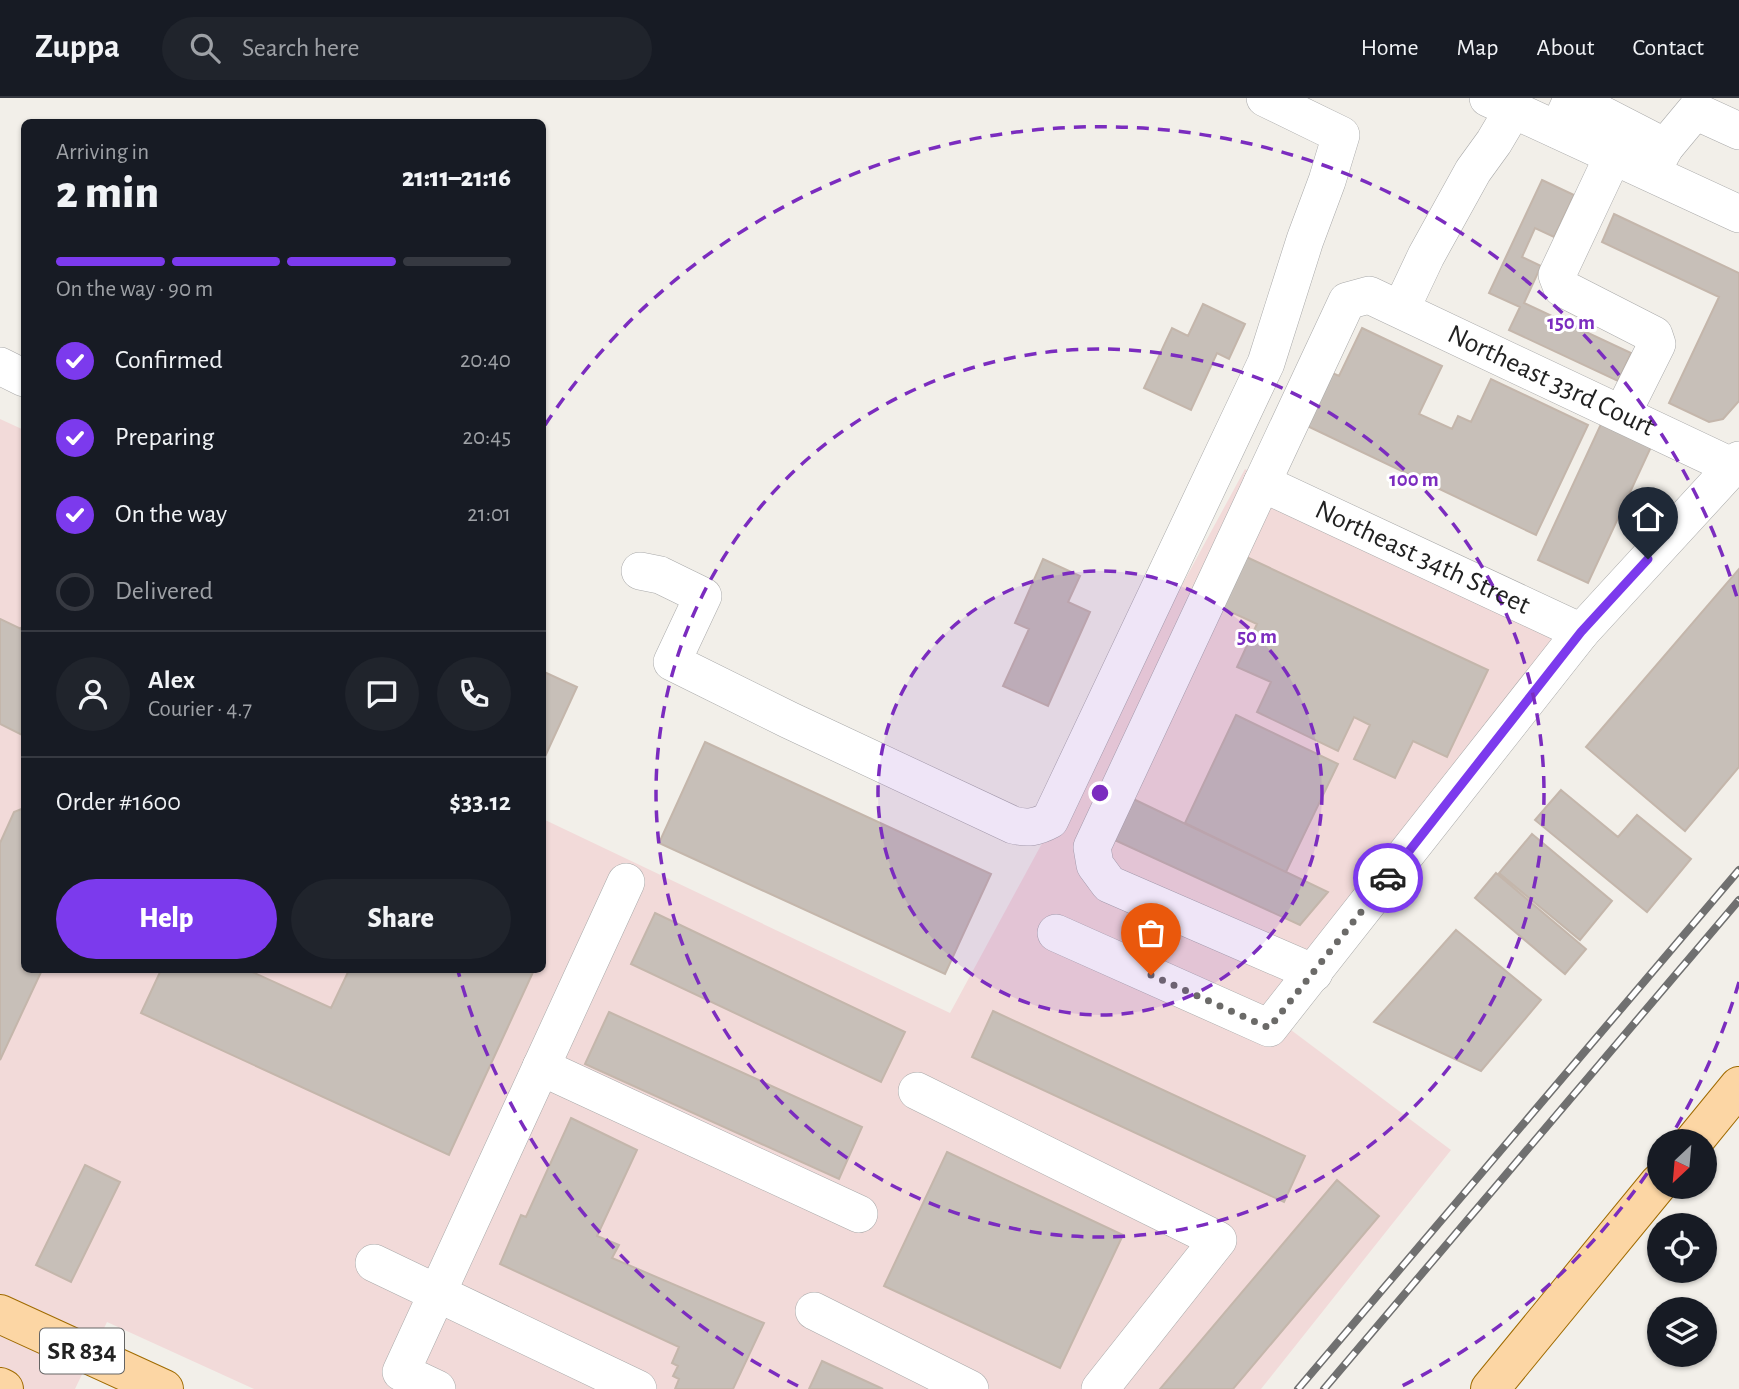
<!DOCTYPE html>
<html lang="en">
<head>
<meta charset="utf-8">
<style>
  :root { --surface:#171b24; --page:#20242c; --text:#f1f3f6; --muted:#9ea1a6; --line:#363941; --accent:#7c3aed }
  body { margin:0; font-family:"Alegreya Sans",sans-serif; background:var(--page); color:var(--text); height:100vh; display:flex; flex-direction:column; font-size:26px; white-space:nowrap }
  * { box-sizing:border-box; margin:0 }
  p { font-size:23px; color:var(--muted) }
  .icon { flex:none; width:38px; height:38px; fill:none; stroke:currentColor; stroke-width:2; stroke-linecap:round; stroke-linejoin:round }
  .map { position:relative; flex:1; overflow:hidden }
  .side { position:absolute; left:21px; top:21px; width:525px; height:854px; display:flex; flex-direction:column; background:var(--surface); border-radius:10px; box-shadow:0 2px 5px #0004 }
  .side>* { flex:none }
  .needle { width:46px; rotate:206deg }
  .fabs { position:absolute; left:1647px; top:1031px; display:grid; gap:14px }
  .fabs a { display:grid; place-items:center; width:70px; height:70px; border-radius:50%; background:var(--surface); box-shadow:0 2px 5px #0004; font-size:35px }
  .pin { position:absolute; display:grid; place-items:center; width:60px; height:60px; color:#fff; margin:-72px -30px; border-radius:50% 50% 50% 0; rotate:-45deg; box-shadow:0 0 7px #0007 }
  .pin .icon { rotate:45deg }
  .courier { position:absolute; display:grid; place-items:center; width:70px; height:70px; margin:-35px; border:5px solid #7c3aed; border-radius:50%; background:#fff; color:#222; box-shadow:0 2px 9px #0007 }
  .head em { font-style:normal; font-weight:800 }
  .head div { display:flex; flex-direction:column-reverse }
  .head { display:flex; align-items:center; justify-content:space-between; height:119px; padding:0 35px }
  h1 { font-size:46px; font-weight:800; line-height:52px }
  .bar { display:grid; grid-template-columns:repeat(4,1fr); gap:10px 7px; align-content:center; height:84px; padding:0 35px }
  .bar i { height:9px; border-radius:5px; background:var(--line) }
  .bar .on { background:var(--accent) }
  .bar p { grid-column:span 4 }
  .line { display:flex; align-items:center; gap:18px; padding:0 35px; border-top:2px solid var(--line) }
  .line div { flex:1 }
  .round { display:grid; place-items:center; flex:none; width:74px; height:74px; border-radius:37px; background:var(--page) }
  ol { padding:0 35px; list-style:none }
  li { display:flex; align-items:center; gap:21px; height:77px }
  li p { margin-inline-start:auto }
  li .icon { padding:7px; border-radius:50%; background:var(--accent); color:#fff; stroke-width:4 }
  li:last-child { color:var(--muted) }
  li i { width:38px; height:38px; border:4px solid var(--line); border-radius:50% }
  .cta { display:flex; gap:14px; margin-top:auto; padding:14px 35px }
  .cta a { flex:1; height:80px; border-radius:42px; background:var(--accent); color:#fff; font-size:28px; font-weight:800; line-height:80px; text-align:center }
  .cta a+a { background:var(--page); color:var(--text) }
  header { display:flex; align-items:center; gap:42px; box-sizing:border-box; height:98px; padding:0 35px; background:var(--surface); border-bottom:2px solid var(--line) }
  header strong { font-size:33px }
  nav { display:flex; gap:38px; margin-inline-start:auto; font-size:24px }
  .search { width:490px; height:63px; background:var(--page); display:flex; align-items:center; gap:18px; box-sizing:border-box; padding:0 24px; border-radius:38px; color:var(--muted); font-size:26px }
  .map>svg:first-child { display:block }
  .commercial { fill:#f2dad9 }
  .building { fill:#c7bfb8; stroke:#c4b6ab; stroke-width:2 }
  .lines { fill:none; stroke-linecap:round; stroke-linejoin:round }
  .minor-casing { stroke:#a9a9a9; stroke-width:38 }
  .major-casing { stroke:#a06b00; stroke-width:40 }
  .minor { stroke:#fff; stroke-width:37 }
  .major { stroke:#fcd6a4; stroke-width:38 }
  .rail-casing { stroke:#707070; stroke-width:8 }
  .rail { stroke:#fff; stroke-width:5; stroke-dasharray:16; stroke-linecap:butt }
  .done { stroke:#6b6a68; stroke-width:7; stroke-dasharray:0 12.6 }
  .route { stroke:#7c3aed; stroke-width:9 }
  .ring { fill:none; stroke:#7b2cbf; stroke-width:3.5; stroke-dasharray:12 9 }
  .labels { text-anchor:middle; dominant-baseline:central; stroke-width:6; stroke-linejoin:round; paint-order:stroke }
  .shield { fill:#fff; stroke:#646464; stroke-width:2 }
  .shield-label { font-size:26px; font-weight:bold; fill:#222 }
  .street-label { font-size:28px; fill:#222; stroke:#fff }
  .centre { fill:#7b2cbf; stroke:#fff; stroke-width:3.5 }
  .ring-label { font-size:21px; text-anchor:middle; font-weight:bold; fill:#7b2cbf; stroke:#fff; stroke-width:6; stroke-linejoin:round; paint-order:stroke }
</style>
</head>
<body>
<header>
<strong>Zuppa</strong>
<div class="search"><svg class="icon" aria-label="search" viewBox="0 0 24 24"><circle cx="10" cy="10" r="6"/><path d="M15 15l6 6"/></svg>Search here</div>
<nav><a>Home</a><a>Map</a><a>About</a><a>Contact</a></nav>
</header>
<div class="map">
<svg width="1739" height="1291" viewBox="0 0 1739 1291">
  <rect width="100%" height="100%" fill="#f2efe9"/>
  <!-- commercial -->
  <path class="commercial" d="M0,321L24,332V872H542L543,721L950,915L1245,371L1560,541L1267,914L1451,1052L1261,1291H254L107,1224L75,1291H0Z"/>
  <!-- building -->
  <path class="building" d="M1542,82L1574,97L1554,139L1535,130L1522,159L1541,168L1524,205L1631,255L1618,283L1509,232L1520,209L1489,195Z
    M1614,116L1739,175V303L1723,321L1709,324L1669,305L1719,199L1602,144Z
    M1203,206L1245,226L1229,261L1217,255L1191,312L1144,290L1172,230L1188,238Z
    M1362,230L1442,268L1419,316L1452,331L1458,318L1471,324L1491,281L1588,327L1536,437L1303,326L1328,273L1339,278Z
    M1601,326L1651,349L1588,485L1538,462Z
    M1240,456L1488,572L1447,659L1413,643L1395,680L1354,661L1370,627L1354,619L1338,653L1257,614L1271,584L1237,569L1257,526L1216,507Z
    M1043,461L1080,478L1068,504L1090,514L1048,608L1003,588L1029,531L1015,525Z
    M1739,471V669L1685,733L1586,649Z
    M0,521L21,531L24,524V638L0,626Z
    M542,573L577,589L542,665Z
    M1236,617L1338,666L1286,774L1185,725Z
    M705,644L991,776L945,876L659,745Z
    M1561,692L1618,739L1637,717L1691,761L1647,814L1535,722Z
    M1127,698L1286,774L1328,794L1300,827L1108,739Z
    M24,710V872H42L0,962V745L14,714Z
    M1532,736L1612,803L1580,842L1499,775Z
    M1496,775L1586,851L1565,876L1475,800Z
    M655,815L905,934L881,984L631,866Z
    M1456,832L1541,902L1481,973L1374,924Z
    M161,872H248L331,910L349,872H534L449,1057L141,915Z
    M993,913L1305,1058L1284,1104L972,959Z
    M609,914L862,1029L839,1081L585,966Z
    M571,1020L637,1052L597,1138L619,1147L612,1160L764,1225L733,1291H675L679,1281L673,1278L678,1268L672,1265L679,1249L500,1166L521,1117L526,1119Z
    M947,1054L1123,1137L1060,1270L884,1188Z
    M85,1067L120,1084L71,1184L36,1167Z
    M1337,1082L1379,1118L1233,1291H1160Z
    M822,1263L883,1291H809Z"/>
  <g class="lines">
    <!-- minor casing -->
    <g class="minor-casing">
      <g id="minor">
        <path d="M1488,0L1739,116"/>
        <path d="M1558,32L1572,1L1665,49"/>
        <path d="M1613,58L1557,177L1562,190L1654,237L1657,246L1622,316"/>
        <path d="M1654,69L1665,49L1695,13L1739,33"/>
        <path d="M1401,211L1426,158L1473,73L1494,44L1513,12"/>
        <path d="M0,268L24,280"/>
        <path id="s1" d="M1262,385L1581,534"/>
        <path d="M640,473L660,477L703,498L672,564L789,622L1013,727C1028,731 1037,729 1050,722L1266,265L1305,142L1327,83L1341,37L1265,0"/>
        <path d="M1056,835L1269,930L1581,534L1739,362"/>
        <path id="s2" d="M1314,875L1109,786L1095,767L1092,749L1347,203L1369,197L1733,369"/>
        <path d="M541,969L859,1116"/>
        <path d="M917,993L1218,1142L1100,1291"/>
        <path d="M374,1165L638,1291"/>
        <path d="M814,1213L970,1291"/>
        <path d="M437,1291L401,1274L626,784"/>
      </g>
    </g>
    <!-- major casing -->
    <g class="major-casing">
      <path id="major" d="M1694,1043L1739,988
        M0,1216L164,1291
        M0,1289L4,1291
        M1490,1291L1659,1085"/>
    </g>
    <!-- minor -->
    <use href="#minor" class="minor"/>
    <!-- major -->
    <use href="#major" class="major"/>
    <!-- rail casing -->
    <g class="rail-casing">
      <path id="rail" d="M1298,1291L1739,772
        M1324,1291L1739,802"/>
    </g>
    <!-- rail -->
    <use href="#rail" class="rail"/>
  </g>
  <g class="lines">
    <!-- done -->
    <path class="done" d="M1151,877L1269,930L1388,780"/>
    <!-- route -->
    <path class="route" d="M1388,780L1581,534L1648,461"/>
  </g>
  <!-- distance rings -->
  <circle cx="1100" cy="695" r="222" fill="#7b2cbf" fill-opacity=".12"/>
  <g class="ring">
    <circle cx="1100" cy="695" r="222"/>
    <circle cx="1100" cy="695" r="444"/>
    <path d="M1739 884A666 666 0 0 1 1668 1043M1659 1058A666 666 0 0 1 1402 1288M798 1288A666 666 0 0 1 458 873M545 327A666 666 0 0 1 1739 506"/>
  </g>
  <g class="labels">
    <!-- shield labels -->
    <rect class="shield" x="40" y="1230.5" width="84" height="45" rx="5"/>
    <g class="shield-label">
      <text x="82" y="1253">SR 834</text>
    </g>
    <!-- street labels -->
    <g class="street-label">
      <text stroke="none"><textPath href="#s2" startOffset="1092">Northeast 33rd Court</textPath></text>
      <text stroke="none"><textPath href="#s1" startOffset="177">Northeast 34th Street</textPath></text>
    </g>
  </g>
  <circle cx="1100" cy="695" r="10" class="centre"/>
  <g class="ring-label">
    <text x="1571" y="231">150 m</text>
    <text x="1414" y="388">100 m</text>
    <text x="1257" y="545">50 m</text>
  </g>
</svg>
<div class="fabs">
<a><svg class="needle" viewBox="-14 -14 28 28"><path d="M0-13l5 13h-10z" fill="#e53935"/><path d="M0 13l5-13h-10z" fill="#9ea1a6"/></svg></a>
<a><svg class="icon" aria-label="locate" viewBox="0 0 24 24"><circle cx="12" cy="12" r="6"/><path d="M12 2v4M12 18v4M2 12h4M18 12h4"/></svg></a>
<a><svg class="icon" aria-label="layers" viewBox="0 0 24 24"><path d="M12 4l9 5-9 5-9-5zM3 14l9 5 9-5"/></svg></a>
</div>
<div class="pin" style="left:1151px;top:877px;background:#ea580c"><svg class="icon" aria-label="bag" viewBox="0 0 24 24"><path d="M5 8h14l-1 12H6zM9 8a3 3 0 0 1 6 0"/></svg></div>
<div class="pin" style="left:1648px;top:461px;background:#1f2937"><svg class="icon" aria-label="home" viewBox="0 0 24 24"><path d="M3 11l9-7 9 7M6 9v11h12V9"/></svg></div>
<div class="courier" style="left:1388px;top:780px"><svg class="icon" aria-label="car" viewBox="0 0 24 24"><path d="M5 17H2v-5l4-1 3-4h7l3 4 3 1v5h-3M9 17h6M6 11h13"/><circle cx="7" cy="17" r="2"/><circle cx="17" cy="17" r="2"/></svg></div>
<section class="side">
<div class="head"><div><h1>2 min</h1><p>Arriving in</p></div><em>21:11–21:16</em></div>
<div class="bar"><i class="on"></i><i class="on"></i><i class="on"></i><i></i><p>On the way · 90 m</p></div>
<ol>
<li><svg class="icon" aria-label="check" viewBox="0 0 24 24"><path d="M5 12l5 5 9-10"/></svg>Confirmed<p>20:40</p></li>
<li><svg class="icon" aria-label="check" viewBox="0 0 24 24"><path d="M5 12l5 5 9-10"/></svg>Preparing<p>20:45</p></li>
<li><svg class="icon" aria-label="check" viewBox="0 0 24 24"><path d="M5 12l5 5 9-10"/></svg>On the way<p>21:01</p></li>
<li><i></i>Delivered</li>
</ol>
<div class="line" style="height:126px"><a class="round"><svg class="icon" aria-label="person" viewBox="0 0 24 24"><circle cx="12" cy="8" r="4"/><path d="M4 21q1-7 8-7t8 7"/></svg></a><div><b>Alex</b><p>Courier · 4.7</p></div><a class="round"><svg class="icon" aria-label="chat" viewBox="0 0 24 24"><path d="M4 5h16v11H9l-5 4z"/></svg></a><a class="round"><svg class="icon" aria-label="phone" viewBox="0 0 24 24"><path d="M5 4h4l2 5-3 2q2 4 5 5l2-3 5 2v4C11 20 4 13 5 4z"/></svg></a></div>
<div class="line" style="height:91px"><div>Order #1600</div><b>$33.12</b></div>
<div class="cta"><a>Help</a><a>Share</a></div>
</section>
</div>
</body>
</html>
